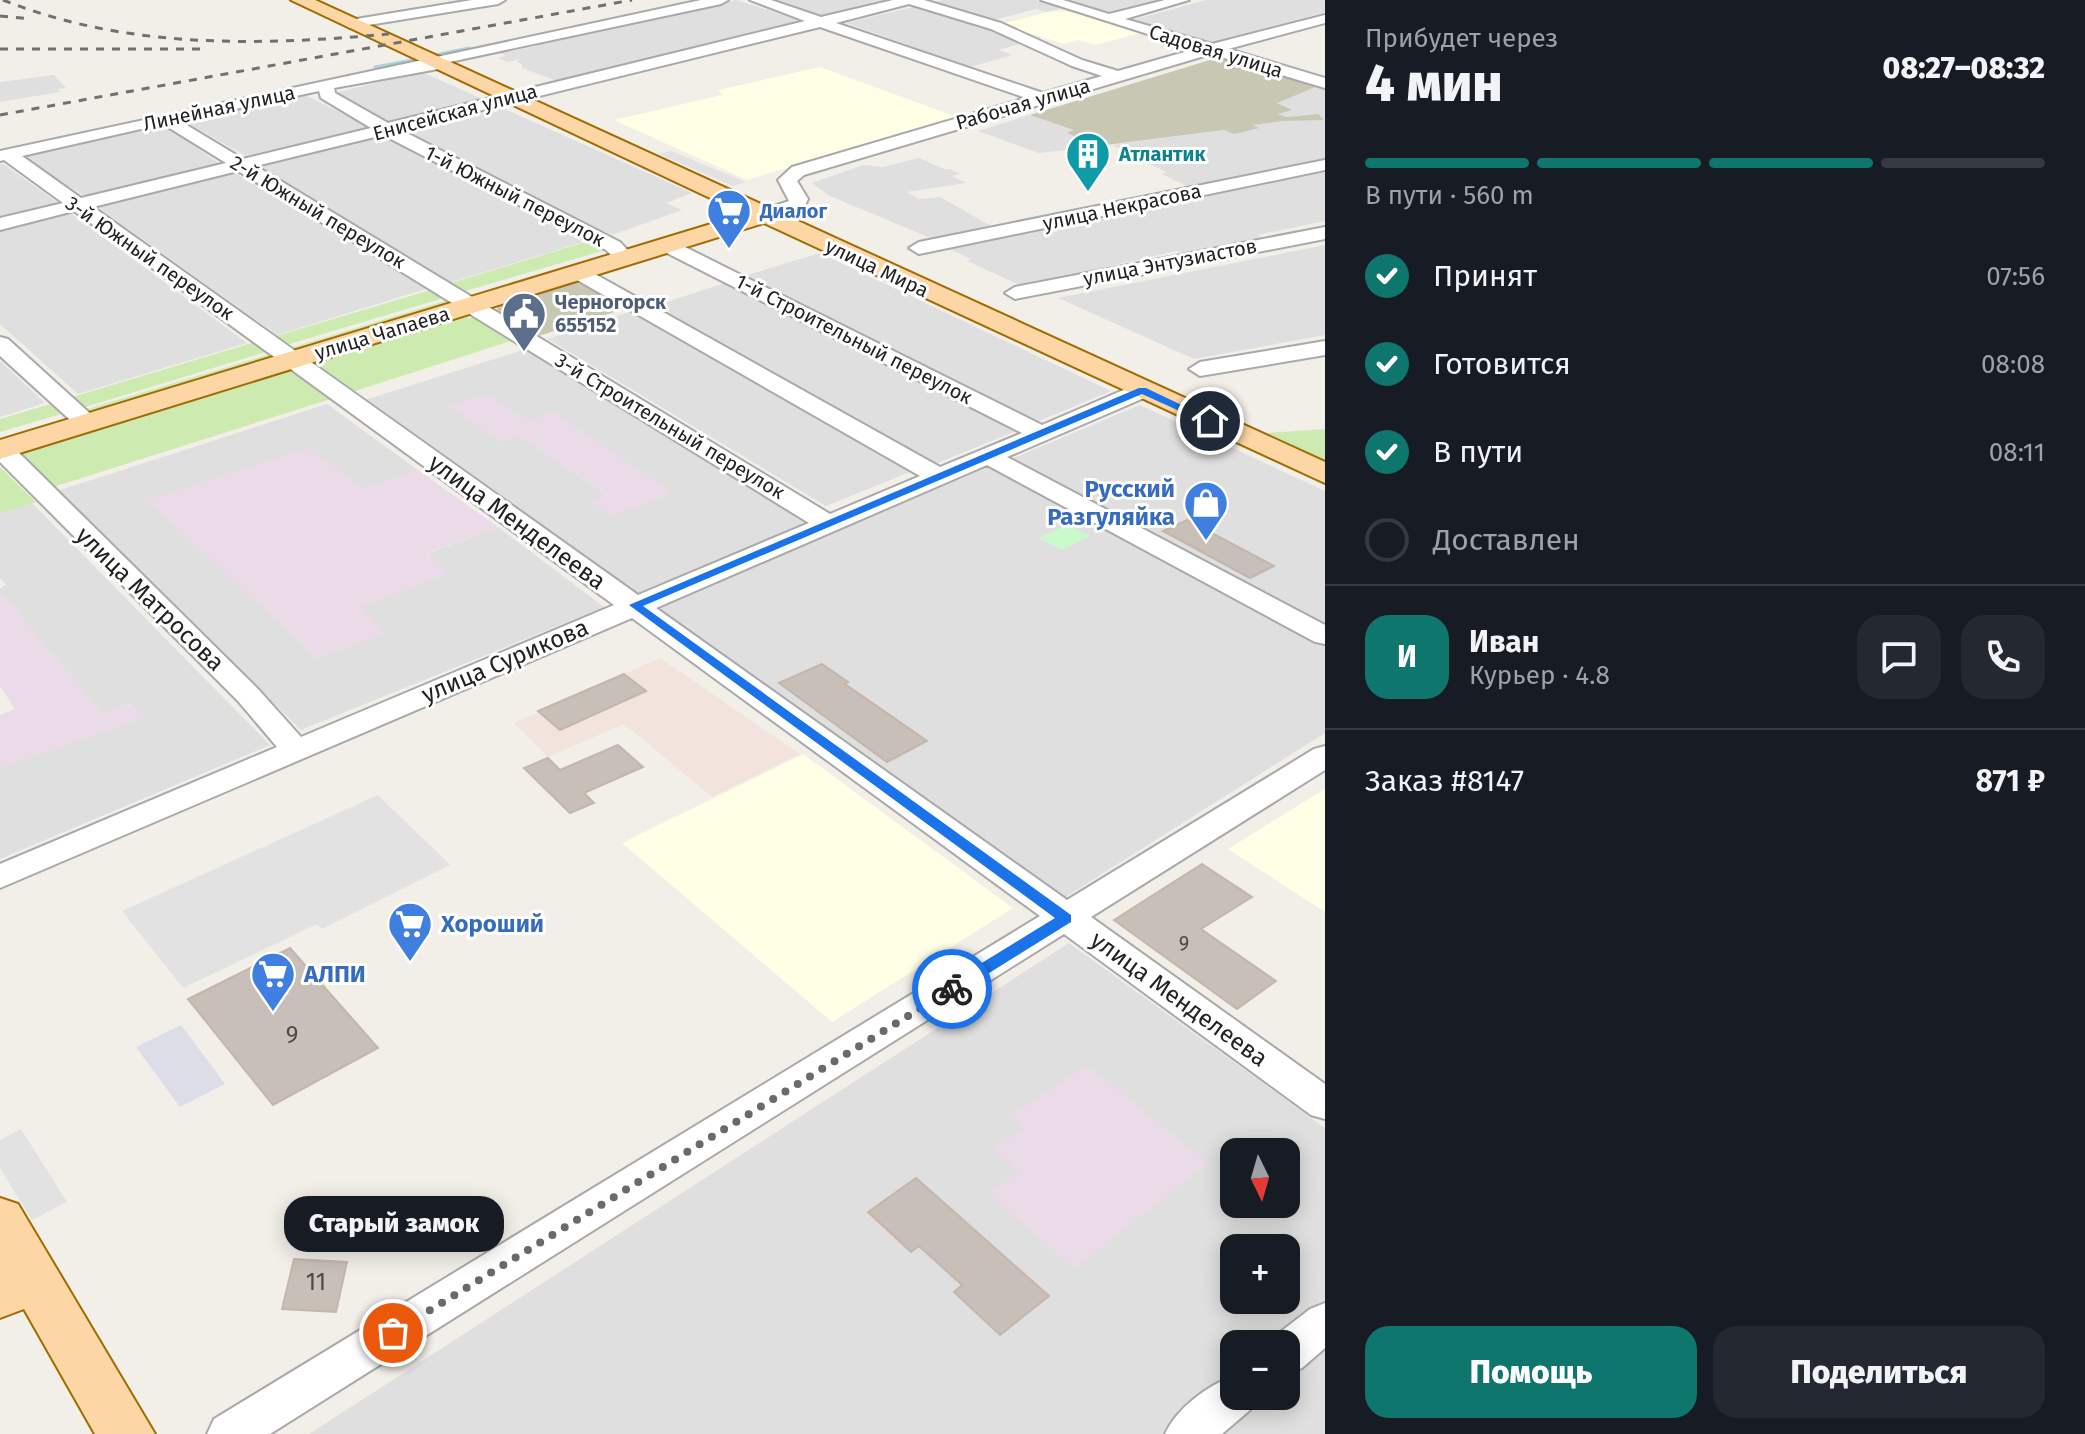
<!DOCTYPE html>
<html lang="ru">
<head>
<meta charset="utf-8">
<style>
  :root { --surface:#171b24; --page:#242831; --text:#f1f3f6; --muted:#9ea1a6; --line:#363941; --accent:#0f766e }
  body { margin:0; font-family:"Fira Sans",sans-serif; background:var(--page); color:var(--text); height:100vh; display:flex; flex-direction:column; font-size:30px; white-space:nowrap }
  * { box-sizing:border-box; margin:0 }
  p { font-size:26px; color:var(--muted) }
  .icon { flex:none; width:44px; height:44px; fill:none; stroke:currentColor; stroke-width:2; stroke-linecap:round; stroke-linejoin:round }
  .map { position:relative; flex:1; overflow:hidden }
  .side { display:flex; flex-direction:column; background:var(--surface); width:760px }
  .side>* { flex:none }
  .needle { width:52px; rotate:175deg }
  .buttons { position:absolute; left:1220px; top:1138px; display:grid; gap:16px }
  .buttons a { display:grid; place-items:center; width:80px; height:80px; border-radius:16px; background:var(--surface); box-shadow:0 4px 20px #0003; font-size:40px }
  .pin { position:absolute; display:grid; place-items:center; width:68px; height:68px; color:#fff; margin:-34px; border:4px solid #fff; border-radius:50%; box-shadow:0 2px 8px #0007 }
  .courier { position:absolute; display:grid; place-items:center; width:80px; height:80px; margin:-40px; border:6px solid #1a73e8; border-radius:50%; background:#fff; color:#222; box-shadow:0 2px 10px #0007 }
  .bubble { position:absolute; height:56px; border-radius:24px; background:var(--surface); box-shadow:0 4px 20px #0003; font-size:26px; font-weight:800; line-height:56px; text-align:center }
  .overview em { font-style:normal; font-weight:800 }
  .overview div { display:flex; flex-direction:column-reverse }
  .overview { display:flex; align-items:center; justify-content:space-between; height:136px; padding:0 40px }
  h1 { font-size:52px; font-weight:800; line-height:60px }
  .bar { display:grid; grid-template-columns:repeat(4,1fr); gap:12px 8px; align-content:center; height:96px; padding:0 40px }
  .bar i { height:10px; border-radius:6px; background:var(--line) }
  .bar .current { background:var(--accent) }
  .bar p { grid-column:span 4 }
  .line { display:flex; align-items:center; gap:20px; padding:0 40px; border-top:2px solid var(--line) }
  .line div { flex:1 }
  .round { display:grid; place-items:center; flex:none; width:84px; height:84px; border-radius:24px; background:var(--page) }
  ol { padding:0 40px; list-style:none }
  li { display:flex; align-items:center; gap:24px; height:88px }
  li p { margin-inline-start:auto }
  li .icon { padding:8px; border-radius:50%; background:var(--accent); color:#fff; stroke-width:4 }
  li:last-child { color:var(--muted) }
  li i { width:44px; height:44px; border:4px solid var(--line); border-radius:50% }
  .cta { display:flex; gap:16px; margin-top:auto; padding:16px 40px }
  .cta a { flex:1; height:92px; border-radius:24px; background:var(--accent); color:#fff; font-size:32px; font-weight:800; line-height:92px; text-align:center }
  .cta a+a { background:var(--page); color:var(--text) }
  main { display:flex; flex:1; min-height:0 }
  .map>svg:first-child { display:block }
  .residential { fill:#e0dfdf; fill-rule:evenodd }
  .industrial { fill:#ebdbe8 }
  .education { fill:#ffffe5 }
  .military { fill:#f3e3dd }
  .construction { fill:#c7c7b4 }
  .grass { fill:#cdebb0 }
  .park { fill:#c8facc }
  .parking { fill:#e2e2e2 }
  .plaza { fill:#dddde8 }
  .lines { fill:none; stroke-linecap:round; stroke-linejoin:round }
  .stream { stroke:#aad3df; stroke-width:3 }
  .building { fill:#c7bfb8; stroke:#c4b6ab; stroke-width:2 }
  .minor-casing { stroke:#a9a9a9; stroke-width:4 }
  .major-casing { stroke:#a06b00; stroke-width:4 }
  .minor { fill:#fff; fill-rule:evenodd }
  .major { fill:#fcd6a4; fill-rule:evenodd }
  .rail { stroke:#707070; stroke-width:3; stroke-dasharray:8 8; stroke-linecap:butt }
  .route { fill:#1a73e8 }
  .done { stroke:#6b6a68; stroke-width:8; stroke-dasharray:0 14.4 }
  .labels { text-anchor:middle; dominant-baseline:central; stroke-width:6; stroke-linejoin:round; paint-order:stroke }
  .far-street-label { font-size:20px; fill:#222; stroke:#fff }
  .far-culture-label { font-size:20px; font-weight:bold; fill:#0d838f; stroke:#fff; text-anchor:start }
  .far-shop-label { font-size:20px; font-weight:bold; fill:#366cbe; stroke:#fff; text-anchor:start }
  .far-service-label { font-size:20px; font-weight:bold; fill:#4e5e75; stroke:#fff; text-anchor:start }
  .number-label { font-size:20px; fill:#4b4948 }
  .shop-label { font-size:24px; font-weight:bold; fill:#366cbe; stroke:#fff; text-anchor:start }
  .street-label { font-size:24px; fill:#222; stroke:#fff }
  .near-number-label { font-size:24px; fill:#4b4948 }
</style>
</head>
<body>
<main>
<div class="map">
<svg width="1325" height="1434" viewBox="0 0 1325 1434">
  <rect width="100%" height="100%" fill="#f2efe9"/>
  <!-- residential -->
  <path class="residential" d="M736,0L806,22L557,81L522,68V64L517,62L519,59L508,62L498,58L505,56L501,53L537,46L534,44Z
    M770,0H889L820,16Z
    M943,0H1036L1063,8L1047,12L1036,9L990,21L932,3Z
    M1060,0H1158L1103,13Z
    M1207,0H1325V12L1208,44L1128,21Z
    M918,6L1029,41L999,50L1012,55L970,67L846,23Z
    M422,72L487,101L391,123L354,103L357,102L342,99L334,93Z
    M54,75L66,88L58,89L60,92L0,102V82Z
    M1318,86L1325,88V159L1188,187L1162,174L1166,172L1112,145L1224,130L1234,134L1257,127L1251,125L1309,114L1286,117L1277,113L1290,110L1275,103Z
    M305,95L372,128L249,158L186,122Z
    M500,107L692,193L666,203L682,210L612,235L485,176L400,131Z
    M1030,115L1076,130L1086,141L1071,145L1075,149L1039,153L978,131Z
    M165,125L221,165L90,199L65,184H61L25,157Z
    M383,136L583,242L449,283L255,166Z
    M919,158L944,169H950L960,174L952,176L966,183L907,192L919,199L940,197L993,227L935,240L828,195L812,183L863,165L883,167Z
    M0,164L5,165L61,205L0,219Z
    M233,171L426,289L277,335L95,205Z
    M1325,172V221L1258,235L1261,238L1182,253L1177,251L1022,286L967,261L971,259L950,249Z
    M69,212L247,343L78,394L0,324V228Z
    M1325,245V335L1194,359L1058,298Z
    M820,253L1111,391L1034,423L744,276Z
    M725,283L892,370L1016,431L935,464L651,307Z
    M629,312L910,472L826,506L548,339Z
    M529,348L810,521L636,594L365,400ZM486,394L527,421L672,493L591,501L608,495L519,436L502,442L451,406Z
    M0,361L45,403L0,417Z
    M327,404L418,470L364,489L149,500L317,658L384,633L359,607L448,573L426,554L498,527L604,607L301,730L54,492Z
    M1140,405L1325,491V625L1009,460Z
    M992,465L1325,641V733L1056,903L654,607Z
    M30,501L270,745L0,859V767L144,718L131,704L103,714L0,593V588L6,585L0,578V511Z
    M1069,943L1325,1128V1434H309ZM1234,1152H1286V1204H1234ZM1234,1248H1286V1300H1234ZM1234,1344H1286V1396H1234Z"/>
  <!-- industrial -->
  <path class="industrial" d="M486,394L527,421L554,412L673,493L612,516L590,501L607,494L519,436L502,442L450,406Z
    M307,448L364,489L418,470L498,527L427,553L449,573L360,607L385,633L317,658L148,500Z
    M0,593L103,714L132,704L145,718L0,767V715L15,709L0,686Z
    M1087,1065L1208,1163L1074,1269L989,1193L1019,1172L994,1149L1026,1128L1012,1115Z"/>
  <!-- education -->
  <path class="education" d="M1052,11L1080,13L1145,32L1094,45L1079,40L1064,44L1001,24Z
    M820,67L957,117L747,180L614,120L722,95L718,90Z
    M803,754L1013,908L832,1022L622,843Z
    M1325,789V912L1228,849Z"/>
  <!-- military -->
  <path class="military" d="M660,658L800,754L712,797L624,724L548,757L514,723Z"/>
  <!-- construction -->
  <path class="construction" d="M1213,59L1229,60L1318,86L1277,103L1292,110L1278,114L1286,117L1318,114L1324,120L1283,121L1253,125L1259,128L1234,134L1224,130L1075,149L1070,144L1086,141L1067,133L1074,130L1030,115Z
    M577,282L591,284L627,308L532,338L494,315L499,305Z"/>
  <!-- grass -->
  <path class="grass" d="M592,240L609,249L462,292L448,284Z
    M434,289L447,297L286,345L276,336Z
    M451,299L457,303L297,350L290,348Z
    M460,317L475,318L517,339L349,393L315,365L318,360Z
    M255,342L269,351L82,408L69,398Z
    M273,353L276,356L90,413L84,410Z
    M281,371L296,372L334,398L50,488L21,456L27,449Z
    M54,403L64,413L0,432V419Z
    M1325,429V467L1253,434Z
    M0,467L36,502L0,513Z"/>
  <!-- park -->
  <path class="park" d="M1067,525L1090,536L1062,550L1039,538Z"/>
  <!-- parking -->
  <path class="parking" d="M671,151L746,182L733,186L659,154Z
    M378,795L450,865L322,929L317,924L183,988L122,911Z
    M21,1129L67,1202L32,1220L0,1168V1140Z"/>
  <!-- plaza -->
  <path class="plaza" d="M181,1025L225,1084L180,1107L136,1047Z"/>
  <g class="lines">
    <!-- stream -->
    <path class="stream" d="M431,56L469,48
      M375,67L413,60"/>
  </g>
  <!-- building -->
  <path class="building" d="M1187,520L1274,566L1250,578L1163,531Z
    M822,664L848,682L845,684L927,741L887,762L779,683Z
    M624,674L646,691L560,730L538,711Z
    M618,745L643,767L584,793L594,803L570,813L524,768L548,758L560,770Z
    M1202,864L1252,897L1201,929L1276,981L1237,1009L1114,920Z
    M290,948L378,1048L273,1105L188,999Z
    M916,1178L1049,1296L1000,1335L954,1292L962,1285L919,1246L911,1252L868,1212Z
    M294,1259L347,1262L336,1312L282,1309Z"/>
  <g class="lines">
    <!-- minor casing -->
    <g class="minor-casing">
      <path id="minor" d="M472,0H505L498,4L350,28L343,24L350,20Z
        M701,0H728L721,4L445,63L443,67L438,69L334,88L335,93L388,123L805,21L750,0H771L821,17L893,0H924L1001,23L1082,60L1118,71L1195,49L1041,0H1063L1109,14L1165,0H1189L1125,19L1212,44L1325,15V23L1228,49L1325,78V88L1211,54L804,175L797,181L808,199L803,209L763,222L754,216L756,212L789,201L778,180L792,167L1026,98L820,27L401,130L620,242L636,259L626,265L619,263L606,250L383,135L256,166L830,514L920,476L572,277L569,273L572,269H586L940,467L1022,433L661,250L658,246L661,242H675L1042,425L1135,385H1151L1154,390L1151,395L1007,457L1325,625V644L1315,642L987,465L656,608L1067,900L1314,749L1325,746V770L1091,917L1325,1084V1119L1311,1115L1064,934L270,1434H207L214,1419L1040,916L632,618L0,888V864L277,747L238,701L0,462V442L10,444L258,689L301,737L614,605L74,211L0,230V218L63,203L4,160L0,161V151ZM909,4L991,29L1072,66L1102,76L1043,93L836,23ZM319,91L321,98L371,128L243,159L180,121ZM163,124L226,163L81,198L22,156ZM238,171L809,523L638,595L93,207Z
        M1325,160V170L919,254L909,248L919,242Z
        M1325,227V239L1015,299L1005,293L1015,287Z
        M0,337L8,339L95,418L99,423L95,428H79L0,356Z
        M1325,341V355L1200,376L1189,369L1200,362Z
        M1325,1303V1348L1302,1368L1286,1374V1344H1269L1270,1340L1310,1309Z
        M1234,1376V1396H1257L1250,1410L1222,1434H1165C1177,1408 1208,1385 1234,1376Z"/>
    </g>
    <!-- major casing -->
    <g class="major-casing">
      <path id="major" d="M291,0H315L1325,462V483L764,223L0,459V440L744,214Z
        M0,1198L18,1204L155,1434H95L24,1309L0,1318Z"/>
    </g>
    <!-- minor -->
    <use href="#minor" class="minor"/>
    <!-- major -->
    <use href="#major" class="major"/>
    <!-- rail -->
    <path class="rail" d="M3,0C126,49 258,46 389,34
      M0,16L31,19
      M0,49H200
      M0,115L632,0"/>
  </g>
  <!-- route -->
  <path class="route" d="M1139,388H1146L1215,421L1206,423L1142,394L643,606L1071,915V922L957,993H946V985L1055,918L629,605Z"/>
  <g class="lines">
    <!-- done -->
    <path class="done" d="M393,1333L952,989"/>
  </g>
  <!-- icons -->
  <defs>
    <g id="building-pin" transform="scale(2.3)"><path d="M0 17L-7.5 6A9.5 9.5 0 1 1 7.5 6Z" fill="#0f9aa8" stroke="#fff"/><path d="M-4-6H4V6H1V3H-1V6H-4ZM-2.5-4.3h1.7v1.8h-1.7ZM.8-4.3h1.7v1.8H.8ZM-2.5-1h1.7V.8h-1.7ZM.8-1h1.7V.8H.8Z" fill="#fff"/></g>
    <g id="supermarket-pin" transform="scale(2.3)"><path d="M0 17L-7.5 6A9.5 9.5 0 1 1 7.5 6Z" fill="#3f7fe0" stroke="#fff"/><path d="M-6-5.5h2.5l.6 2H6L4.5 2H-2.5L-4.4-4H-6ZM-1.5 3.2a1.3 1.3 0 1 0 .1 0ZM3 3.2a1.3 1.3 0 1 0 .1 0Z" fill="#fff"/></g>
    <g id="civic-pin" transform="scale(2.3)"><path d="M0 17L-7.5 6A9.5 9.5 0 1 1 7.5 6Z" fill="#5c6f8a" stroke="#fff"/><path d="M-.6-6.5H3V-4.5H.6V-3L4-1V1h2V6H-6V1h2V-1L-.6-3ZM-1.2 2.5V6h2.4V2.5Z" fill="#fff"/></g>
    <g id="shop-pin" transform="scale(2.3)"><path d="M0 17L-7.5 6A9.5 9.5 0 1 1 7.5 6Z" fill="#3f7fe0" stroke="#fff"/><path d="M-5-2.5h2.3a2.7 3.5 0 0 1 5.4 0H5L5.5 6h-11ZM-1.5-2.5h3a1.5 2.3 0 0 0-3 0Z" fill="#fff"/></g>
  </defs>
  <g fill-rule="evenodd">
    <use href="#building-pin" x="1088" y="154"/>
    <use href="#supermarket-pin" x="729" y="211"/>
    <use href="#civic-pin" x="524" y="314"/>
    <use href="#shop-pin" x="1206" y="503"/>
    <use href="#supermarket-pin" x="410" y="924"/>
    <use href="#supermarket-pin" x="273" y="974"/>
  </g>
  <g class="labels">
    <!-- far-street labels -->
    <g class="far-street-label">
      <text transform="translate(1216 51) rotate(17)">Садовая улица</text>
      <text transform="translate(1023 104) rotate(-16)">Рабочая улица</text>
      <text transform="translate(219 108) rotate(-12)">Линейная улица</text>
      <text transform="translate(455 112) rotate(-15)">Енисейская улица</text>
      <text transform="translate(515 196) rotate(27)">1-й Южный переулок</text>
      <text transform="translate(1122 207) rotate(-12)">улица Некрасова</text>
      <text transform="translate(318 212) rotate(31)">2-й Южный переулок</text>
      <text transform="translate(150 258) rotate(35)">3-й Южный переулок</text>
      <text transform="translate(1170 262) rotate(-11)">улица Энтузиастов</text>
      <text transform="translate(877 268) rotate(25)">улица Мира</text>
      <text transform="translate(382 333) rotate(-17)">улица Чапаева</text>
      <text transform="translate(854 339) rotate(27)">1-й Строительный переулок</text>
      <text transform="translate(670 426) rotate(31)">3-й Строительный переулок</text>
    </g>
    <!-- far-culture labels -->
    <g class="far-culture-label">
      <text x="1119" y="154">Атлантик</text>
    </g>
    <!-- far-shop labels -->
    <g class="far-shop-label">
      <text x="760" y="211">Диалог</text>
    </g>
    <!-- far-service labels -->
    <g class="far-service-label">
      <text x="555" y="302">Черногорск<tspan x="555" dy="23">655152</tspan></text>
    </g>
    <!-- number labels -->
    <g class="number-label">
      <text x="1184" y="943">9</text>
    </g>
    <!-- shop labels -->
    <g class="shop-label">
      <text x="1175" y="489" text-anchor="end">Русский<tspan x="1175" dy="28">Разгуляйка</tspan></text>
      <text x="441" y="924">Хороший</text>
      <text x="304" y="974">АЛПИ</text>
    </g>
    <!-- street labels -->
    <g class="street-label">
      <text transform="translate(517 522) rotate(36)">улица Менделеева</text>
      <text transform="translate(150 599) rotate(44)">улица Матросова</text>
      <text transform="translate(505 661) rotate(-23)">улица Сурикова</text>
      <text transform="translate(1179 999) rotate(36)">улица Менделеева</text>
    </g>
    <!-- near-number labels -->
    <g class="near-number-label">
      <text x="292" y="1035">9</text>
      <text x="316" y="1282">11</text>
    </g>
  </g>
</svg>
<div class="buttons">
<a><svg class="needle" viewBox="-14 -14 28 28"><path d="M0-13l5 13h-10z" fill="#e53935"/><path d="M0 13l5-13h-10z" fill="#9ea1a6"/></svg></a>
<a>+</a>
<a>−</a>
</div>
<div class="pin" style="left:393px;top:1333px;background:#ea580c"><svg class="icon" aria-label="bag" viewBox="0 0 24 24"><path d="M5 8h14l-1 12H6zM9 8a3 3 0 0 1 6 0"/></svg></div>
<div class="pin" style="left:1210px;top:421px;background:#1f2937"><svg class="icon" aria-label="home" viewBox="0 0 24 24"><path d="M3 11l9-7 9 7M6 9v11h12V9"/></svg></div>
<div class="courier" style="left:952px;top:989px"><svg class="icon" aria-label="bike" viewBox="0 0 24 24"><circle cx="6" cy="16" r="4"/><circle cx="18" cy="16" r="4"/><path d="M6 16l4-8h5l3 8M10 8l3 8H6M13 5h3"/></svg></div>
<div class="bubble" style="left:284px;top:1196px;width:220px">Старый замок</div>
</div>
<section class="side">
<div class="overview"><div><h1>4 мин</h1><p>Прибудет через</p></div><em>08:27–08:32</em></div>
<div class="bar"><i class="current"></i><i class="current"></i><i class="current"></i><i></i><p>В пути · 560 m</p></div>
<ol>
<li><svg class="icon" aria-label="check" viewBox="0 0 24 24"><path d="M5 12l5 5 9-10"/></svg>Принят<p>07:56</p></li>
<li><svg class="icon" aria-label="check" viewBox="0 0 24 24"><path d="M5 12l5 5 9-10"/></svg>Готовится<p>08:08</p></li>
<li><svg class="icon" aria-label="check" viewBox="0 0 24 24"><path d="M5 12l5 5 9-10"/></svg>В пути<p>08:11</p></li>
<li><i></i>Доставлен</li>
</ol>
<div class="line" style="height:144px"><b class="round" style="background:var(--accent);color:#fff">И</b><div><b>Иван</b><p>Курьер · 4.8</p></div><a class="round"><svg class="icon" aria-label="chat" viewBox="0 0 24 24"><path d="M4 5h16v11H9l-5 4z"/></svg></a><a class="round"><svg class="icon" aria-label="phone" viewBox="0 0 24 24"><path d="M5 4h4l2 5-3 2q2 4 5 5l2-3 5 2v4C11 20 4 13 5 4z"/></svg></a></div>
<div class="line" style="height:104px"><div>Заказ #8147</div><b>871 ₽</b></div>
<div class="cta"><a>Помощь</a><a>Поделиться</a></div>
</section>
</main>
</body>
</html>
